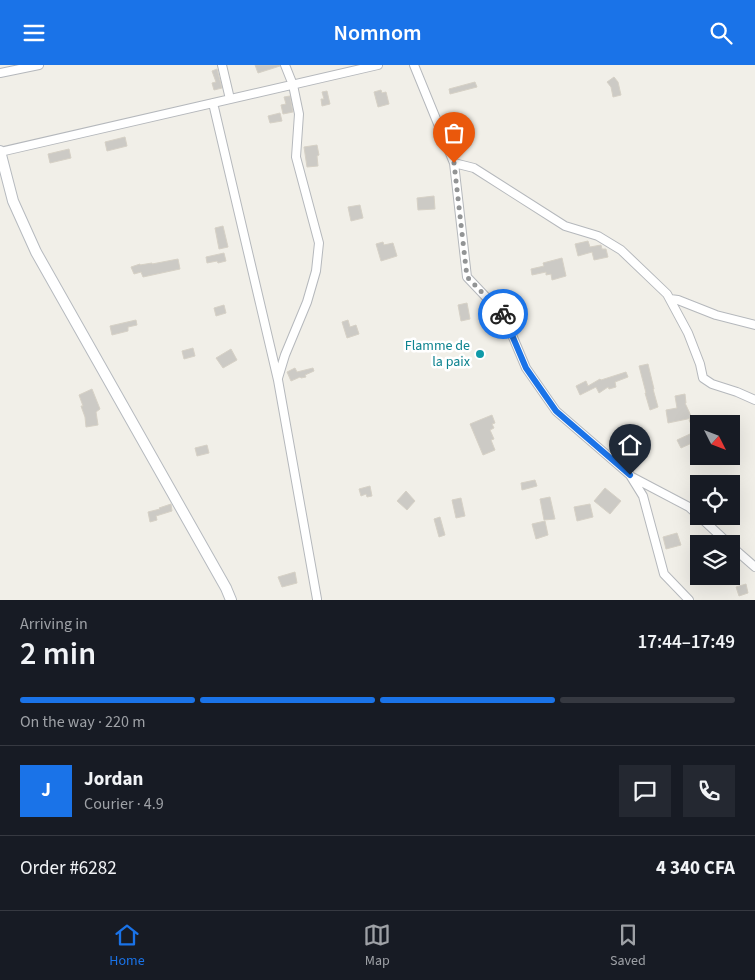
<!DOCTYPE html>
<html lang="en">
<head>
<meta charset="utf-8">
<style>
  :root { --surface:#171b24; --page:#242831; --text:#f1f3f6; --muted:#9ea1a6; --line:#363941; --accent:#1a73e8 }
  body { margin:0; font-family:"Source Sans 3",sans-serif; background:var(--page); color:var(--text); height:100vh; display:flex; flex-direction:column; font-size:19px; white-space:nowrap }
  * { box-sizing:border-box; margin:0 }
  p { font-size:16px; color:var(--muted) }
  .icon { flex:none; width:28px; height:28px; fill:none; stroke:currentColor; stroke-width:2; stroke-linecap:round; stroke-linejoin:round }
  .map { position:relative; height:535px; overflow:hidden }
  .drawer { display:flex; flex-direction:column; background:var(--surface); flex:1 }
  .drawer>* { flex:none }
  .needle { width:32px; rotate:132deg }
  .tools { position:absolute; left:690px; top:350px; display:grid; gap:10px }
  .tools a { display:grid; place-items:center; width:50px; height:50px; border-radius:0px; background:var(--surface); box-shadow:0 5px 20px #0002; font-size:25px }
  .pin { position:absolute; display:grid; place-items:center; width:42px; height:42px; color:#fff; margin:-51px -21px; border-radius:50% 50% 50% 0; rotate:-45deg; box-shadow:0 0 5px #0007 }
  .pin .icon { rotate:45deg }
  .courier { position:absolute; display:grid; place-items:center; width:50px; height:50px; margin:-25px; border:4px solid #1a73e8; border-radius:50%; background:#fff; color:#222; box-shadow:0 1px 6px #0007 }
  .summary em { font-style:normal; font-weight:600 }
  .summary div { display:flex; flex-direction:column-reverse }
  .summary { display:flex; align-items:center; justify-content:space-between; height:85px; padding:0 20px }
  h1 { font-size:32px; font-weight:600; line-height:38px }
  .bar { display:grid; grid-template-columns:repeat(4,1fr); gap:8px 5px; align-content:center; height:60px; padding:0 20px }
  .bar i { height:6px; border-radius:4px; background:var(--line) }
  .bar .active { background:var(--accent) }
  .bar p { grid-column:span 4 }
  .line { display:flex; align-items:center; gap:12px; padding:0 20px; border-top:1px solid var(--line) }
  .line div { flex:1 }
  .round { display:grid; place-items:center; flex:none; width:52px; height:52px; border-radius:0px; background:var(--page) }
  header { display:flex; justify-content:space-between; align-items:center; height:65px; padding:0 20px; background:var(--accent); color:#fff; font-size:22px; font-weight:600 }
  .tab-bar { display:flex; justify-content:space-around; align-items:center; height:70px; border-top:1px solid var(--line); background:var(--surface); font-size:14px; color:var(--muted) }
  .tab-bar a { display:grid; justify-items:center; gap:2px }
  .tab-bar .active { color:var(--accent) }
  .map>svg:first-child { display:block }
  .building { fill:#cccac5; stroke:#d6d1c6 }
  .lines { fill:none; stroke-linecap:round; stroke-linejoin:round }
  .minor-casing { stroke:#b5b8bc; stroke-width:10 }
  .secondary-casing { stroke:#b6babf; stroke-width:12 }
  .minor { stroke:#fff; stroke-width:8 }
  .secondary { stroke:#fff; stroke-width:10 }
  .done { stroke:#929495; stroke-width:5; stroke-dasharray:0 9 }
  .route { stroke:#1a73e8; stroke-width:6 }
  .culture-dot { fill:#0f9aa8; stroke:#fff; stroke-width:2 }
  .labels { text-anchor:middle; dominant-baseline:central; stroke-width:5; stroke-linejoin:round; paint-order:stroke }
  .culture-label { font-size:14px; fill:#0d838f; stroke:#fff; text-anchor:end }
</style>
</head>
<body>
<header><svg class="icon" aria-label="menu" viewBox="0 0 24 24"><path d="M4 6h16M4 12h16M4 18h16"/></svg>Nomnom<svg class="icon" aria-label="search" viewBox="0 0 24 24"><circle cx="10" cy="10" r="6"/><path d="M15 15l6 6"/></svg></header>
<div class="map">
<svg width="755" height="535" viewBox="0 0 755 535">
  <rect width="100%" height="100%" fill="#f1efe8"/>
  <!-- building -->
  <path class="building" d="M255,0H279L280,1L258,8Z
    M217,4L222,23L214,25L212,18L216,17L212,6Z
    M614,12L618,17L621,30L613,32L611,22L607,17Z
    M475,17L477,22L450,29L449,24Z
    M381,25L382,28L386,27L389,39L378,42L374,27Z
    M327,26L330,39L322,41L321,34H324L322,27Z
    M290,31L293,47L283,49L281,40L286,39L284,32Z
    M280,48L282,56L270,58L268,51Z
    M125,72L127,81L107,86L105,77Z
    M317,80L319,90L317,91L318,101L307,102L304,82Z
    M69,84L71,93L50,98L48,89Z
    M434,131L435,144L418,145L417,133Z
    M360,140L363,153L351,156L348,142Z
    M223,161L228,182L219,184L215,163Z
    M588,176L590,182L601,180L602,184H606L608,192L594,195L592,187L578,191L575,179Z
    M383,177L384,180L393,178L397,191L381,196L376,179Z
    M224,188L226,196L218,198L217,196L207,198L206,192Z
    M562,193L566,211L552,215L551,209L546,210V207L532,210L531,204L544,201L543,198Z
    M178,194L180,204L143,212L141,207L134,209L131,202L140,199V200L152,198V199Z
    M467,238L470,254L461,256L458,240Z
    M224,240L226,248L216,251L214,243Z
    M136,255L137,260L128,262V266L112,270L110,261Z
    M348,255L350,262L356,260L359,269L347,273L342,257Z
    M193,283L195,291L184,294L182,286Z
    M231,284L237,295L223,303L216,293Z
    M648,299L654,324H653L658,342L650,345L645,328H646L639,301Z
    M295,303L297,307L313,303L314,306L305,310L306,312L301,313L300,312L291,316L287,307Z
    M626,307L628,312L615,317L616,322L609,324L608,322L599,328L596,322L580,330L576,321L586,316L588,321L600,314L601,315Z
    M92,324L100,344L96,347L98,360L86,362L85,352L81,341H83L79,330Z
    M685,329L686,338H685L692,353L668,358L666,345L677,343L675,331Z
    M492,350L495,358L492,359L494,363L490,365L494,374L491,375L495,385L483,390L470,359Z
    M698,351L701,358L699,359V376L689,355Z
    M690,369L694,377L681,383L677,375Z
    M207,380L209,388L197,391L195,383Z
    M535,415L537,421L522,425L521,418Z
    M370,421L372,431L367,432L366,429L361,431L359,424Z
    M605,423L621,436L610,449L594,436Z
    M406,426L415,436L407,445L397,436Z
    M550,432L555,454L544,455L540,434Z
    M461,433L465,451L456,453L452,435Z
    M171,439L172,446L156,451L157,455L150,457L148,447L160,444L159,443Z
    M590,439L593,452L577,456L574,442Z
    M440,452L445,470L439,472L434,454Z
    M545,456L548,470L536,474L532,459Z
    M677,468L681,480L666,484L663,472Z
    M295,507L297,518L282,522L278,512Z
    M746,519L748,528L739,531L736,522Z"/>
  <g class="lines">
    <!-- minor casing -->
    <g class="minor-casing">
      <path id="minor" d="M222,0L230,34
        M414,0L454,98L467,212L504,251L526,303L556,346L630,410L643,431L664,509L689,535
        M0,8L39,0
        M213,38L278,315L317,534
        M0,87L378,0
        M454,98L474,103L565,161L598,171L621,185L667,229L688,268L700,299L703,313L712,319L737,327L755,335
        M670,234L678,235L716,250L755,260
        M278,313L285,290L307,237L316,206L319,178L296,92L299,49L293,20L285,0
        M632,412L689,442L699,451
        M699,451L729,479
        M731,481L755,502"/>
    </g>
    <!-- secondary casing -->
    <g class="secondary-casing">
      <path id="secondary" d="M0,86L13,136L36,187L226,523L231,535"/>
    </g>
    <!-- minor -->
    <use href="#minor" class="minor"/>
    <!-- secondary -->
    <use href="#secondary" class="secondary"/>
  </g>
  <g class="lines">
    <!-- done -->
    <path class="done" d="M454,98L467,212L503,249"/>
    <!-- route -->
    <path class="route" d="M503,249L526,303L556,346L630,410"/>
  </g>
  <!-- markers -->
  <circle class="culture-dot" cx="480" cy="289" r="5"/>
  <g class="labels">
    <!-- culture labels -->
    <g class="culture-label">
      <text x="470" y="281">Flamme de<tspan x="470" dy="16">la paix</tspan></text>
    </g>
  </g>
</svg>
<div class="tools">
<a><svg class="needle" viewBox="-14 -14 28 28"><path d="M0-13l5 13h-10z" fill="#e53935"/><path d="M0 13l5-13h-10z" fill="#9ea1a6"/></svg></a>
<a><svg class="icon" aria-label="locate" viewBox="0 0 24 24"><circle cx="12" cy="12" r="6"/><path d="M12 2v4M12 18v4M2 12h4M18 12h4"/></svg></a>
<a><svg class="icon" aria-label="layers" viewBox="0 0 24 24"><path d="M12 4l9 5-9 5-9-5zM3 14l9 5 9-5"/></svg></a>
</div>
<div class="pin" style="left:454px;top:98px;background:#ea580c"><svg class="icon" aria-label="bag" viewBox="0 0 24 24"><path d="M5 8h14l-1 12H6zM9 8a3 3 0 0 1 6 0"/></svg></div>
<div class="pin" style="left:630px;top:410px;background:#1f2937"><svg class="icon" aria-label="home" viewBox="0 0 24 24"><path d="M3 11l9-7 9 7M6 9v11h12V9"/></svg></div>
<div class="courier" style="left:503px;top:249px"><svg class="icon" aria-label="bike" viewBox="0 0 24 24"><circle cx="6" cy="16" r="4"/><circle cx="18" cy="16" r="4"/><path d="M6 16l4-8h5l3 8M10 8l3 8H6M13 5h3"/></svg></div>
</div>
<section class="drawer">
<div class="summary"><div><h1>2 min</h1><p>Arriving in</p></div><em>17:44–17:49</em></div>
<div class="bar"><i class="active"></i><i class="active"></i><i class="active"></i><i></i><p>On the way · 220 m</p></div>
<div class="line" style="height:90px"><b class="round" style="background:var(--accent);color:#fff">J</b><div><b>Jordan</b><p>Courier · 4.9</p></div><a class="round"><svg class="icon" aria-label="chat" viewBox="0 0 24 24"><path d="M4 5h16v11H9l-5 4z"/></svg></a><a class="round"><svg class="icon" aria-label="phone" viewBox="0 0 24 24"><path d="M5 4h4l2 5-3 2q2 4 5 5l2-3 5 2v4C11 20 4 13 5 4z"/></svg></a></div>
<div class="line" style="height:65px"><div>Order #6282</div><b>4 340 CFA</b></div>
</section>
<nav class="tab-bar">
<a class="active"><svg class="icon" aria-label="home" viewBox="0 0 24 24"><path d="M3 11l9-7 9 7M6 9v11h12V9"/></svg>Home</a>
<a><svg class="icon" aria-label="map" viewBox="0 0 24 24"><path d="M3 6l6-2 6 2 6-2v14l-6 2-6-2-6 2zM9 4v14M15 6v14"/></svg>Map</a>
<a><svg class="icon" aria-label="saved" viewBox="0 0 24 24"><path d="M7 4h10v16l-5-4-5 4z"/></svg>Saved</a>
</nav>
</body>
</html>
